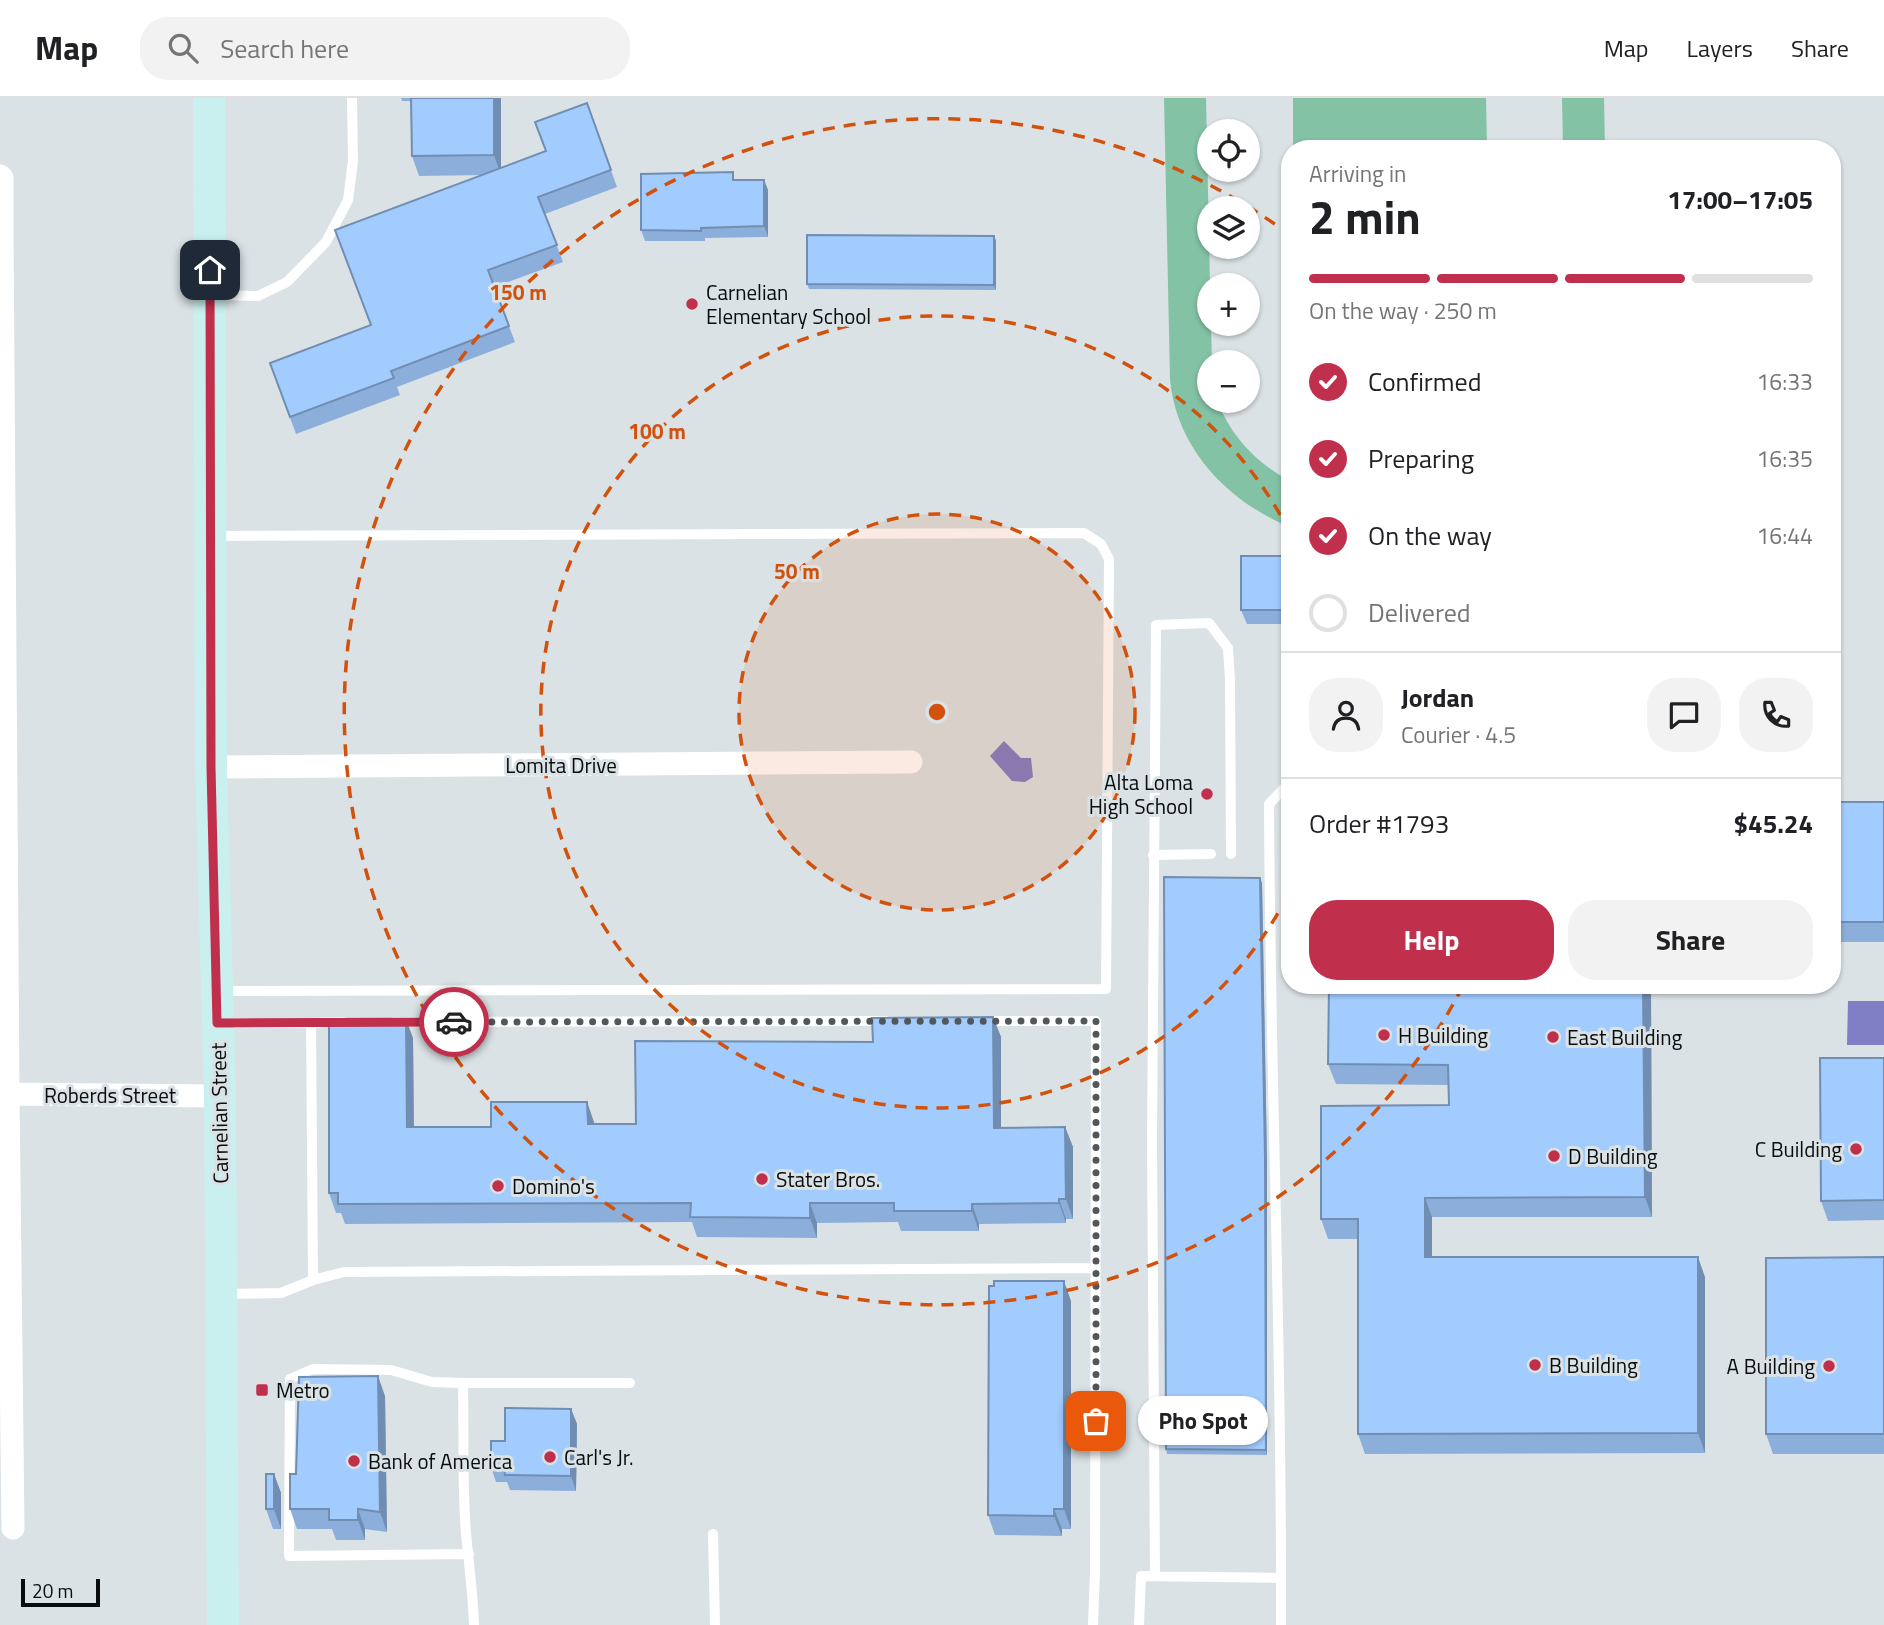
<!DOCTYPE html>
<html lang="en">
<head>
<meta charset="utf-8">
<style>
  :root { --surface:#fff; --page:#f2f2f2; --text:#202124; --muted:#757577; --line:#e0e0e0; --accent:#c02f4b }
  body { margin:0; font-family:"Titillium Web",sans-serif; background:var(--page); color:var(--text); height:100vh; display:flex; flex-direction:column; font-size:26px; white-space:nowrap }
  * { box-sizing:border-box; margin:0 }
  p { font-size:23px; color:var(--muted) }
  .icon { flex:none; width:38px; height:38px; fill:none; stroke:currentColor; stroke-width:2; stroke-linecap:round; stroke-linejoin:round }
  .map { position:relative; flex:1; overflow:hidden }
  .sheet { position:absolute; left:1281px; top:42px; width:560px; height:854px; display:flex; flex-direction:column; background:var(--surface); border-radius:28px; box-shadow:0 2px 5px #0004 }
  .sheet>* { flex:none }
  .buttons { position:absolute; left:1197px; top:21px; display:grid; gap:14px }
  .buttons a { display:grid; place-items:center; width:63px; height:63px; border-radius:50%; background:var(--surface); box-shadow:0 2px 5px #0004; font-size:35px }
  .scale { position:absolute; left:21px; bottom:18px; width:79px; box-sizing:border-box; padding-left:7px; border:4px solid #090c0d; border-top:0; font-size:19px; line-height:24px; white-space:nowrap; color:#090c0d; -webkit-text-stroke:5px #dae2e5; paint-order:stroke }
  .pin { position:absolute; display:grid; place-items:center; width:60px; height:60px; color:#fff; margin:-30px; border-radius:14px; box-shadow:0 4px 10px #0006 }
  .courier { position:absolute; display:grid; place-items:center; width:70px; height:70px; margin:-35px; border:5px solid #c02f4b; border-radius:50%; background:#fff; color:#222; box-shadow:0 2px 9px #0007 }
  .bubble { position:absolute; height:49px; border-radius:24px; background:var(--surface); box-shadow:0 2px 5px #0004; font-size:23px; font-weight:700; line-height:49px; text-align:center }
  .summary em { font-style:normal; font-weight:700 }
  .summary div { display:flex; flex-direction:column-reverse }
  .summary { display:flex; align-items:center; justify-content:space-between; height:119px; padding:0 28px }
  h1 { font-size:46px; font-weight:700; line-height:52px }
  .bar { display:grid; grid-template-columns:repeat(4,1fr); gap:10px 7px; align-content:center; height:84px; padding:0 28px }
  .bar i { height:9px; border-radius:5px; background:var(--line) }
  .bar .selected { background:var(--accent) }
  .bar p { grid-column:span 4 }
  .line { display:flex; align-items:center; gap:18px; padding:0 28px; border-top:2px solid var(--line) }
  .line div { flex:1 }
  .round { display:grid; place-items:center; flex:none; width:74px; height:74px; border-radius:28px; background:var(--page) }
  ol { padding:0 28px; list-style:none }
  li { display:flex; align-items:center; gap:21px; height:77px }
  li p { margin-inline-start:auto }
  li .icon { padding:7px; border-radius:50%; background:var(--accent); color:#fff; stroke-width:4 }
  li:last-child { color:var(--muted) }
  li i { width:38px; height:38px; border:4px solid var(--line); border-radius:50% }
  .primary-button { display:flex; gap:14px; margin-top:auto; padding:14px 28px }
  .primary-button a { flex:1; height:80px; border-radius:28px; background:var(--accent); color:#fff; font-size:28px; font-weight:700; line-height:80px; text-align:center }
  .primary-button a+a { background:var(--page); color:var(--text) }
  header { display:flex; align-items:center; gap:42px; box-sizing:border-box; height:98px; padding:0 35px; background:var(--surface); border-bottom:2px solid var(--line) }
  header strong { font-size:33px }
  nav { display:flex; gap:38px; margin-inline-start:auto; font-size:24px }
  .search { width:490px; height:63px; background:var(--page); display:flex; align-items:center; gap:18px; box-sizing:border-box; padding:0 24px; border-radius:28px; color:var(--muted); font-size:26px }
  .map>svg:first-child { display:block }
  .green { fill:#83c2a5 }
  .water { fill:#807ec5 }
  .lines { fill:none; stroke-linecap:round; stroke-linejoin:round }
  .lane { stroke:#fff; stroke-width:10 }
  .street { stroke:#fff; stroke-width:23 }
  .secondary { stroke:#caefef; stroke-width:32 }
  .wall { fill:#8bafda }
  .shaded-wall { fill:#718eb2 }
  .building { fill:#a2cbfe; stroke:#718eb2; stroke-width:2 }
  .done { stroke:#525759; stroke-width:7; stroke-dasharray:0 12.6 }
  .route { stroke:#c02f4b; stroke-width:9 }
  .ring { fill:none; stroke:#d2510c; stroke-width:3.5; stroke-dasharray:12 9 }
  .poi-dot { fill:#c02f4b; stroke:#dae2e5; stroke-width:2.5 }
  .labels { text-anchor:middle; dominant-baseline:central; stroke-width:6; stroke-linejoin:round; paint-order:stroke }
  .poi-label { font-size:21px; fill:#090c0d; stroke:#dae2e5; text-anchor:start }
  .street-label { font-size:21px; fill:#090c0d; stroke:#dae2e5 }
  .centre { fill:#d2510c; stroke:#dae2e5; stroke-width:3.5 }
  .ring-label { font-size:21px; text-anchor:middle; font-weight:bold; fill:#d2510c; stroke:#dae2e5; stroke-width:6; stroke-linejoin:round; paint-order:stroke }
</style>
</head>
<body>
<header>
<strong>Map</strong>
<div class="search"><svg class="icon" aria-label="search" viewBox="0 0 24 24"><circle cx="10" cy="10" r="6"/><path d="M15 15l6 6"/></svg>Search here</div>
<nav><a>Map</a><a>Layers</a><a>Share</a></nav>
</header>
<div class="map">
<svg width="1884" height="1527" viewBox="0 0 1884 1527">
  <rect width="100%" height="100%" fill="#dae2e5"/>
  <!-- green -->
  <path class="green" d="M1164,0H1206L1210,187L1209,226H1211L1212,264H1209V303H1217C1232,339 1255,364 1290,383V429C1228,404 1176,350 1170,281Z
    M1293,0H1486L1487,51H1293Z
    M1562,0H1604L1605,51H1563Z"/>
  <!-- water -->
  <path class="water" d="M1004,643L1021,660H1031L1033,679L1025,684L1012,683L990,658Z
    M1848,903H1884V947H1847Z"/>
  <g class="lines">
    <!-- lane -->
    <path class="lane" d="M212,197L258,198L287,184L326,144L348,102L353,63L352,0
      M214,438L1084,435L1101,446L1109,461L1106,891L220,893
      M1153,757L1211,756
      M982,923H1096L1095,1474L1093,1527
      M394,924L886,923
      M221,925H311L313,1182
      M311,925L343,924
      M223,1196L281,1195L313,1182L344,1174L1096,1170
      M463,1285C464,1335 462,1386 466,1436C469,1466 473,1496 474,1527
      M713,1436L715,1527
      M469,1456L289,1458L290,1281L313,1271L391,1272L432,1284L463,1285H630
      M1155,1478L1152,1043L1156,527L1209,525L1228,550L1230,582L1231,756
      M1281,1480C1281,1222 1270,964 1269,706L1290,684
      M1139,1527L1141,1478L1281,1480V1527"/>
    <!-- street -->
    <path class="street" d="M0,78L2,80V128L8,996L13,1430
      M211,669L911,664
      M0,996L220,998"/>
    <!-- secondary -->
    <path class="secondary" d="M209,0L211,669L220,998L223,1527"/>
  </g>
  <!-- wall -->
  <path class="wall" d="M401,0H501V70L546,53L587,5L617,89L545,116L563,164L494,189L515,244L397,289L400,297L296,336L270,265L371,227L484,77L419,78L412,58L411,3H402Z
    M736,82H764L768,92V139L705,140V143H645L641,132Z
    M994,138L996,143V192L809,191L807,186Z
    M1290,458V526H1247L1241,512Z
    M1832,704H1884V844H1832Z
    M1262,785L1267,1064V1357L1167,1356L1166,1351Z
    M1651,892L1652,1119H1432V1159L1705,1179V1355L1365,1356L1358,1336V1141H1328L1321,1121L1449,1007L1448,987L1336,986L1328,966Z
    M993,919L1001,939V1029H1065L1073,1049V1121H1066V1125L979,1126V1133H901L898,1124L817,1125V1140L697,1139L692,1124L345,1126L341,1115H336L329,1095L413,940L414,1029H491L587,1004L594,1026H636L873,944Z
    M1884,960V1122L1828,1123L1821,1103Z
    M1884,1159V1356H1773L1766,1336Z
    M1071,1203V1431H1062V1438L995,1437L988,1417Z
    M385,1298L387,1434L365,1431V1442H336L332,1431H297L290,1411L296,1376Z
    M571,1311L577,1326L576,1393L510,1392L507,1384H496L491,1369L505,1343Z
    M274,1376L281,1395V1431H273L266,1411Z"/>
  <!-- shaded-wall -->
  <path class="shaded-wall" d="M494,0H501V77L494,57Z
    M764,82L768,92V139L764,128Z
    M994,138L996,143V192L994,187Z
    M1260,780L1262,785L1267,1064V1357L1266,1352Z
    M1643,887H1649L1651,892L1652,1119L1645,1099Z
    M993,919L1001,939V1049L994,1030Z
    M406,921L413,940L414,1048L407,1029Z
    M587,1004L594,1024L595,1045L588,1026Z
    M1065,1029L1073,1049V1121L1066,1101Z
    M1425,1100L1432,1119V1179L1425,1159Z
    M1059,1101L1066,1121V1125L1059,1105Z
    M810,1105L817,1125V1140L810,1120Z
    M972,1106L979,1126V1133L972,1113Z
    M1698,1159L1705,1179V1355L1698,1335Z
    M1064,1183L1071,1203V1431L1064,1411Z
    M378,1278L385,1298L387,1434L380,1414Z
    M571,1311L577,1326L576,1393L571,1378Z
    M274,1376L281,1395V1431L274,1411Z
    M358,1411L365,1431V1442L358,1422Z
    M1054,1411L1062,1431V1438L1054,1418Z"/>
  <!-- building -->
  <path class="building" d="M411,0H494V57L412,58Z
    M587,5L611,72L538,99L557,147L488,172L509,228L391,273L394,280L290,319L270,265L371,227L335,132L546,53L535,24Z
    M733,74V82H764V128L701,130V133L641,132V76Z
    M807,137L994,138V187L807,186Z
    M1241,458H1290V512H1241Z
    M1832,704H1884V824H1832Z
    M1164,779L1260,780L1265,1059L1266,1352L1166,1351Z
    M1329,887H1643L1645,1099L1425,1100V1159H1698V1335L1358,1336V1121H1321V1008L1449,1007L1448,967L1328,966Z
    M993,919L994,1030L1065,1029L1066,1101H1059V1105L972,1106V1113H894V1105H810V1120L690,1119L691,1105L338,1106V1095H329V921H406L407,1029H491V1004H587L588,1026H636L635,943L873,944L872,920Z
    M1820,960H1884V1102L1821,1103Z
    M1884,1159V1336H1766V1160Z
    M994,1183H1064V1411H1054V1418L988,1417L989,1188H994Z
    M378,1278L380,1414L358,1411V1422H329V1411H290V1376H296L299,1279Z
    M505,1310L571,1311V1378L505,1377L504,1369H491V1343H505Z
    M266,1376H274V1411H266Z"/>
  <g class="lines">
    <!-- done -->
    <path class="done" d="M454,924L1096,923V1323"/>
    <!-- route -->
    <path class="route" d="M210,172L211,669L217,925L454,924"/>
  </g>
  <!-- distance rings -->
  <circle cx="937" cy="614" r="198" fill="#d2510c" fill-opacity=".12"/>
  <g class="ring">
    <circle cx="937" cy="614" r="198"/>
    <path d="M1288 797A396 396 0 1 1 1288 431"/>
    <path d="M1463 888A593 593 0 1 1 1290 137"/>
  </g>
  <!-- markers -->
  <g class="poi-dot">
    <circle cx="692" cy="206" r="7"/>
    <circle cx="1207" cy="696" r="7"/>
    <circle cx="1384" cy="937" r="7"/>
    <circle cx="1553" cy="939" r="7"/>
    <circle cx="1856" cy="1051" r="7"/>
    <circle cx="1554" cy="1058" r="7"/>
    <circle cx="762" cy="1081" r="7"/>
    <circle cx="498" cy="1088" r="7"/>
    <circle cx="1535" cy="1267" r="7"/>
    <circle cx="1829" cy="1268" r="7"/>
    <rect x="255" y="1285" width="14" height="14" rx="3.5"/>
    <circle cx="550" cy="1359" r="7"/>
    <circle cx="354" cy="1363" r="7"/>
  </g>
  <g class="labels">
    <!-- poi labels -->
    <g class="poi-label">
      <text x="706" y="194">Carnelian<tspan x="706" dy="24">Elementary School</tspan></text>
      <text x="1193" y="684" text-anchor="end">Alta Loma<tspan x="1193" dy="24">High School</tspan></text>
      <text x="1398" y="937">H Building</text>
      <text x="1567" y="939">East Building</text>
      <text x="1842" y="1051" text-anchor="end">C Building</text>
      <text x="1568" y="1058">D Building</text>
      <text x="776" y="1081">Stater Bros.</text>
      <text x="512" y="1088">Domino's</text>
      <text x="1549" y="1267">B Building</text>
      <text x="1815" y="1268" text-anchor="end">A Building</text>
      <text x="276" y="1292">Metro</text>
      <text x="564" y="1359">Carl's Jr.</text>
      <text x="368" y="1363">Bank of America</text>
    </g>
    <!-- street labels -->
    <g class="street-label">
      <text x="561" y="667">Lomita Drive</text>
      <text x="110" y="997">Roberds Street</text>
      <text transform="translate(219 1015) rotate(-91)">Carnelian Street</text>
    </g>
  </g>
  <circle cx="937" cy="614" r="10" class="centre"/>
  <g class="ring-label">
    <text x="518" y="202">150 m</text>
    <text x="657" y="341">100 m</text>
    <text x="797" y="481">50 m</text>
  </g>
</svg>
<div class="buttons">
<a><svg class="icon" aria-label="locate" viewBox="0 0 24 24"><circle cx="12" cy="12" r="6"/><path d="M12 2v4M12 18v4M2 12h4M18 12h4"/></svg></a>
<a><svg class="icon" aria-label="layers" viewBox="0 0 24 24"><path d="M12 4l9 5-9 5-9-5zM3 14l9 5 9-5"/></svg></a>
<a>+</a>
<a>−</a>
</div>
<div class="scale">20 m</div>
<div class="pin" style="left:1096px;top:1323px;background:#ea580c"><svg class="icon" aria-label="bag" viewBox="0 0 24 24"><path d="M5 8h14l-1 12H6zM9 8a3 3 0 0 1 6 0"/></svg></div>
<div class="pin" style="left:210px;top:172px;background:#1f2937"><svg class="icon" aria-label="home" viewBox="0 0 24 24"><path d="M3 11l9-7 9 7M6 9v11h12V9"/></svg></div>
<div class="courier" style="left:454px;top:924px"><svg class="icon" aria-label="car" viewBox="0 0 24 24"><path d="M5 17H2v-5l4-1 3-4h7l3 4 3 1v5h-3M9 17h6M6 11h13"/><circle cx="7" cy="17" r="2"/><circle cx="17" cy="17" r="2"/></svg></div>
<div class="bubble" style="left:1138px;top:1298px;width:130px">Pho Spot</div>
<section class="sheet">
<div class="summary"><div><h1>2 min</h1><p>Arriving in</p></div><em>17:00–17:05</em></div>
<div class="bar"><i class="selected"></i><i class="selected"></i><i class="selected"></i><i></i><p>On the way · 250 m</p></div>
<ol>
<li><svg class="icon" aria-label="check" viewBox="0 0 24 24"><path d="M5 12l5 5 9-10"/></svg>Confirmed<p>16:33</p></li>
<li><svg class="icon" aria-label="check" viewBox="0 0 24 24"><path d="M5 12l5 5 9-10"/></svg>Preparing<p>16:35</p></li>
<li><svg class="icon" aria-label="check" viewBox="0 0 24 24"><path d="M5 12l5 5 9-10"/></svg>On the way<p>16:44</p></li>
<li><i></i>Delivered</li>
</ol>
<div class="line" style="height:126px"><a class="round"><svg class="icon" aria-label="person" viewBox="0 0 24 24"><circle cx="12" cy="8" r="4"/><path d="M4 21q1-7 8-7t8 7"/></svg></a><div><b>Jordan</b><p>Courier · 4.5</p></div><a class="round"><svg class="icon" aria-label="chat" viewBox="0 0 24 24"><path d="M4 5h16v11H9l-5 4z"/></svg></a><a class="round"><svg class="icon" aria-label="phone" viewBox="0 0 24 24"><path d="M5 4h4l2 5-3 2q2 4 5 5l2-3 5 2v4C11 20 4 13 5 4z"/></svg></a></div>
<div class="line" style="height:91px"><div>Order #1793</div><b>$45.24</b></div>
<div class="primary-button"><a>Help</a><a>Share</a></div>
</section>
</div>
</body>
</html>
